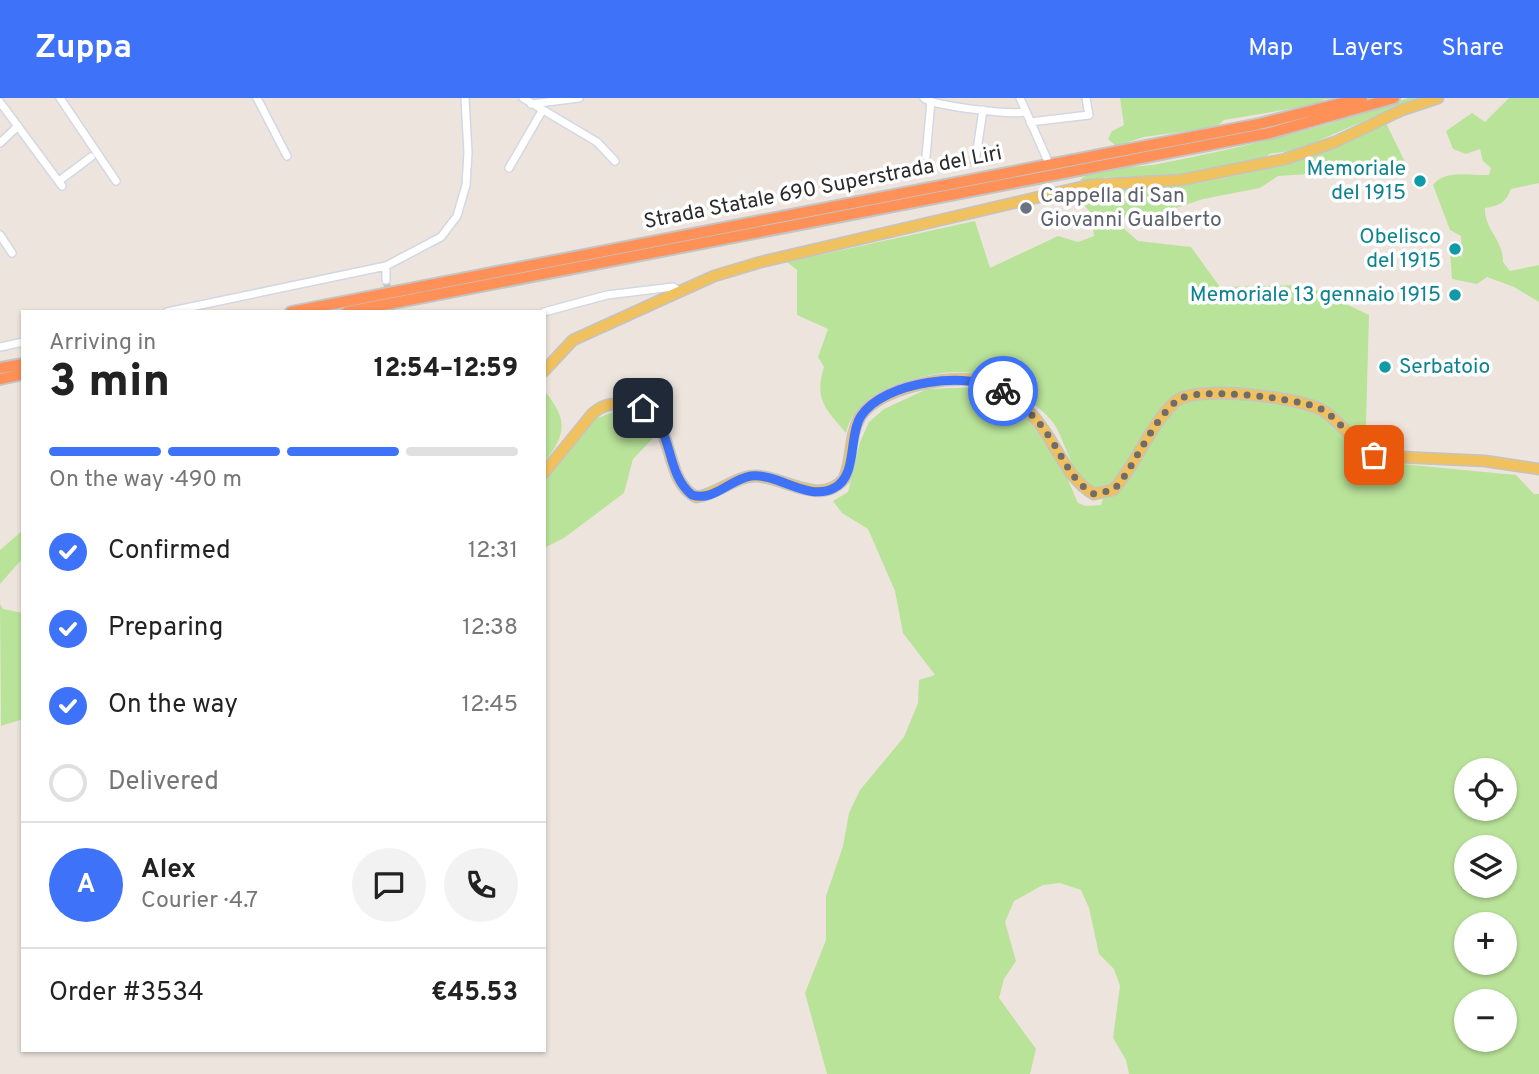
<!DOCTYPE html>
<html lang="en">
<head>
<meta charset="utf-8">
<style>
  :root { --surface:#fff; --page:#f2f2f2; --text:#222; --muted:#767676; --line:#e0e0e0; --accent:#3e72f9 }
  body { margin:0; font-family:Overpass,sans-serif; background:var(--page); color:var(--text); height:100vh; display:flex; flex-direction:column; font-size:26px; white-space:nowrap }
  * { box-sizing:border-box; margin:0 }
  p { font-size:23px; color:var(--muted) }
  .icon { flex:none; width:38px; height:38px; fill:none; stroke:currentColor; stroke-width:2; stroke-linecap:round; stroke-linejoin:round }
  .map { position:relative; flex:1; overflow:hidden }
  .details { position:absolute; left:21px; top:212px; width:525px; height:742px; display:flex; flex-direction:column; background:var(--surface); border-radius:0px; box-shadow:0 2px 5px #0004 }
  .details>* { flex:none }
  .tools { position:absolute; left:1454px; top:660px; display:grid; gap:14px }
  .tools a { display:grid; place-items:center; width:63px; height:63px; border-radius:50%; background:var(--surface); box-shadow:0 2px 5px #0004; font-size:35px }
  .pin { position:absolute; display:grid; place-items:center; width:60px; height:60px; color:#fff; margin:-30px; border-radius:14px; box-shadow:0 4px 10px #0006 }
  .courier { position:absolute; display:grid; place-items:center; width:70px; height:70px; margin:-35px; border:5px solid #3e72f9; border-radius:50%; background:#fff; color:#222; box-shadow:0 2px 9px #0007 }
  .summary em { font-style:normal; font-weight:800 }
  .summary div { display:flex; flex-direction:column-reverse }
  .summary { display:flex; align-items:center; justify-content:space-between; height:119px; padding:0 28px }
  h1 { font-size:46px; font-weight:800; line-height:52px }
  .bar { display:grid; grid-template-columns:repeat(4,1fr); gap:10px 7px; align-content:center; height:84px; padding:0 28px }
  .bar i { height:9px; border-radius:5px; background:var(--line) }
  .bar .active { background:var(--accent) }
  .bar p { grid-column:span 4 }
  .line { display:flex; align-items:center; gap:18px; padding:0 28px; border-top:2px solid var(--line) }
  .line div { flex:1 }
  .round { display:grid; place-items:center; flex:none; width:74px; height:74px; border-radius:37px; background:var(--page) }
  ol { padding:0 28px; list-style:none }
  li { display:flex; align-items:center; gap:21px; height:77px }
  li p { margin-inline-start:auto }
  li .icon { padding:7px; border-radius:50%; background:var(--accent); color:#fff; stroke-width:4 }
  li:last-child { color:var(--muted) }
  li i { width:38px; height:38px; border:4px solid var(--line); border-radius:50% }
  header { display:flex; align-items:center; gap:42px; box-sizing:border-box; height:98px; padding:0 35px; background:var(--accent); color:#fff }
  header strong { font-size:33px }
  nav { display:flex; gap:38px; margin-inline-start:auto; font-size:24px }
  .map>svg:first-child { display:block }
  .green { fill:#bae39a; fill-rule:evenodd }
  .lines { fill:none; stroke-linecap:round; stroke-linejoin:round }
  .minor-tunnel { stroke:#c6c0b9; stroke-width:7; stroke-dasharray:7 3.5; stroke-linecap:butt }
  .minor-casing { stroke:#d3d7e4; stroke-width:10 }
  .major-casing { stroke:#c4c4c4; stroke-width:13 }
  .highway-casing { stroke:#c4c4c4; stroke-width:14 }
  .minor { stroke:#fff; stroke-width:7 }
  .major { stroke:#f0c15f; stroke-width:10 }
  .highway { stroke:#fe9058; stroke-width:10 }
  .done { stroke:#6f6c69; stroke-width:7; stroke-dasharray:0 12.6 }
  .route { stroke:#3e72f9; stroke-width:9 }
  .culture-dot { fill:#0f9aa8; stroke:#fff; stroke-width:2.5 }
  .worship-dot { fill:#6b7280; stroke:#fff; stroke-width:2.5 }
  .labels { text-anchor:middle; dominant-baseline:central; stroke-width:7; stroke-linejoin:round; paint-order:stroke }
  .culture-label { font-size:21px; fill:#0d838f; stroke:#fff; text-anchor:end }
  .street-label { font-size:21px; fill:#2b2b2b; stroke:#fff }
  .worship-label { font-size:21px; fill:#5b616d; stroke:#fff; text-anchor:start }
</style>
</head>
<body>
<header>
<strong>Zuppa</strong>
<nav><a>Map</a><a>Layers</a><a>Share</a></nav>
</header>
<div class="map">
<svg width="1539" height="976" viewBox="0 0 1539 976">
  <rect width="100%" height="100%" fill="#ede5dd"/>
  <!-- green -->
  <path class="green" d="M1120,0H1343L1325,1L1313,7L1224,22L1216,29L1144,39L1116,48L1108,41L1112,33L1124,27Z
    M1408,0H1417L1297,52L1269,56L1263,62L1201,76L1133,81L1106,79L1087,85L1080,82C1093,68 1138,70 1158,66C1242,49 1327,30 1408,0Z
    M1509,0H1539V85L1511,91C1506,104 1500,108 1485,110C1484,131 1504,143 1503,164L1510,173L1539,167V204L1514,189L1487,179L1477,186L1452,181L1450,154L1462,159L1461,138L1450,132L1433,87C1445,71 1471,78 1489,77L1491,70L1483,63L1480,51L1466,56L1453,51L1446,33L1472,15L1485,24Z
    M1386,25L1408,70L1393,76L1325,75L1278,78L1260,90L1203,101L1146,120H1122L1121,128L1138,143L1191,149L1220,189L1306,187L1369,217L1366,327L1381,364L1516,377L1534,396H1539V976H1129L1126,962L1113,940L1120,888L1114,871L1099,856L1089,810L1081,792L1060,785L1043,787L1014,803L1005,824L1016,863L1004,881L999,900L1036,951L1030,976H827L805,895L826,842V798L843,748L849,715L860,692L904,639L918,605L919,582L935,577L903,535L895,493L868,431L842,415L833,403L848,394L860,344L869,324L884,311L927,291L980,289L1004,298L1024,316L1062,368L1078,405L1086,408L1101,407L1106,391C1074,392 1069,352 1056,329C1049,317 1035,307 1025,299C982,266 947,270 898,286C873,295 852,309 846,335C825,310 814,302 824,269L818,259L828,231L797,217V172L787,164L975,123L990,170L1058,138L1078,144L1094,138L1091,115L1072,94C1107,88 1141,92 1175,88C1248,79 1319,58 1386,25ZM1466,672H1505V710H1466ZM1466,749H1505V788H1466ZM1466,826H1505V864H1466ZM1466,903H1505V942H1466Z
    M544,292C568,322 567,335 544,365Z
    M616,313C636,315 645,320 657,336L633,361L624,395L564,440L544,450V382L595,321Z
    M23,432V460L0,486V452Z
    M0,506L3,511L23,515V621L1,628Z"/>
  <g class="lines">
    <!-- minor-tunnel -->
    <path class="minor-tunnel" d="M386,182L392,214"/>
    <!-- minor casing -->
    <g class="minor-casing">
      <path id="minor" d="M60,0L116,83
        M257,0L287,58
        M523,0L597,44L615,63
        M924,0C934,8 1009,17 1025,14
        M1020,0L1047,61
        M0,4L62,88
        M531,6L579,0
        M1030,24L1089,17L1086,0
        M0,45L18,28
        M926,58L931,3
        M975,65L983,12
        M509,70L542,13
        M59,83L91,59
        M0,137L12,155
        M386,168V182
        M167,214L386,168L441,139L457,118L466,87L468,55L465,0
        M544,214L607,197L673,189L680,193
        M0,249L23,244"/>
    </g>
    <!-- major casing -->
    <g class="major-casing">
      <path id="major" d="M544,273L573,242L714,178L761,164L1090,87L1181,82L1285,61L1335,44L1402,12L1438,0
        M544,375L592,316C603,306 613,305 627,306C679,310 659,380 696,399C717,397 736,377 757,378C786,380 820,408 844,381C853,361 849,338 860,319C878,289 953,275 984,284C1002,289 1020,303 1032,317C1056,342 1064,379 1094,396L1113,392C1137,366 1149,328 1175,304C1195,286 1298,299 1322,312C1343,324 1356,351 1380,358L1485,363L1539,371"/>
    </g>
    <!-- highway casing -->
    <g class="highway-casing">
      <path id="highway" d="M291,214L1259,26L1362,0
        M347,214L1270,35L1394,0
        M0,270L23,266
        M0,281L23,276"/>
    </g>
    <!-- minor -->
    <use href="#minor" class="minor"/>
    <!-- major -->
    <use href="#major" class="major"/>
    <!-- highway -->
    <use href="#highway" class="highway"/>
  </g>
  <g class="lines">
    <!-- done -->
    <path class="done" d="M1003,293C1022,306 1038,321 1050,340C1065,362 1071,383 1094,396L1113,392L1119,386C1137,362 1155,319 1178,302C1196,288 1300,300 1321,311C1342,323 1353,346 1374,357"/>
    <!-- route -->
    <path class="route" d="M643,310C675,329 664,375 692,397C714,404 730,381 751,378C778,375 808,404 834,390C858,378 848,338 861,318C884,283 970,272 1003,293"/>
  </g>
  <!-- markers -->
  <g class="culture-dot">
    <circle cx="1420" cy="83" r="7"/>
    <circle cx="1455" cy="151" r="7"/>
    <circle cx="1455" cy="197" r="7"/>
    <circle cx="1385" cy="269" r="7"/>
  </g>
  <circle class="worship-dot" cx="1026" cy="110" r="7"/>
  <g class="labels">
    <!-- culture labels -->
    <g class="culture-label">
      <text x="1406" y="71">Memoriale<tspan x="1406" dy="24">del 1915</tspan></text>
      <text x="1441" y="139">Obelisco<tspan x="1441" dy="24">del 1915</tspan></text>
      <text x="1441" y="197">Memoriale 13 gennaio 1915</text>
      <text x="1399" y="269" text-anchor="start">Serbatoio</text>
    </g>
    <!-- street labels -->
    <g class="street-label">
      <text transform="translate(823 90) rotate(-11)">Strada Statale 690 Superstrada del Liri</text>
    </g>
    <!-- worship labels -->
    <g class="worship-label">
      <text x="1040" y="98">Cappella di San<tspan x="1040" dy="24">Giovanni Gualberto</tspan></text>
    </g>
  </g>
</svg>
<div class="tools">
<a><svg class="icon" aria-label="locate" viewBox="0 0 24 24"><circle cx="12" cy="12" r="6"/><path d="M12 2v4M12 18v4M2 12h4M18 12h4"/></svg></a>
<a><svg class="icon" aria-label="layers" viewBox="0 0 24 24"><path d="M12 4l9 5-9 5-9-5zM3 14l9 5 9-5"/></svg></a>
<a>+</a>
<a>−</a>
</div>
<div class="pin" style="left:1374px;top:357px;background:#ea580c"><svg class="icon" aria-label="bag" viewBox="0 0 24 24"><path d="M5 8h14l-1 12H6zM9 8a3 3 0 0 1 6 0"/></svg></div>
<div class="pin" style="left:643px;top:310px;background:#1f2937"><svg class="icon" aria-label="home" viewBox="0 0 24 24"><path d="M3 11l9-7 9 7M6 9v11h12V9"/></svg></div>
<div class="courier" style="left:1003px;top:293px"><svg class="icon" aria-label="bike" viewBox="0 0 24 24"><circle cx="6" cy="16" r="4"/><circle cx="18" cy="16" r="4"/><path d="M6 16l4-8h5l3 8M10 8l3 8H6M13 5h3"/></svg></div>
<section class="details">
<div class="summary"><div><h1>3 min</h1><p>Arriving in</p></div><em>12:54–12:59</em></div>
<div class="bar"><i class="active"></i><i class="active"></i><i class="active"></i><i></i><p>On the way · 490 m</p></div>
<ol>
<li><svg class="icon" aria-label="check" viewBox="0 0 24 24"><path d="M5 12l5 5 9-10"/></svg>Confirmed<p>12:31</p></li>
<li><svg class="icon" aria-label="check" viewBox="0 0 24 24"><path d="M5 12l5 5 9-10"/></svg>Preparing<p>12:38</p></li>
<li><svg class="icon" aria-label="check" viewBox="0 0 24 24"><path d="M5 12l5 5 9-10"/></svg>On the way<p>12:45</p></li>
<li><i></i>Delivered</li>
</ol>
<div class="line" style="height:126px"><b class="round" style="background:var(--accent);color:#fff">A</b><div><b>Alex</b><p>Courier · 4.7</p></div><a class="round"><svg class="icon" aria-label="chat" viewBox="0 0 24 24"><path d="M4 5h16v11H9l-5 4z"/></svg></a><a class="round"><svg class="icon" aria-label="phone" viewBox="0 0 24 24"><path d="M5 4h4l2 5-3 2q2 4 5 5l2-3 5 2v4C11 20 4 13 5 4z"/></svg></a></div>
<div class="line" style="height:91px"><div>Order #3534</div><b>€45.53</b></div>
</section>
</div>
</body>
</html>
